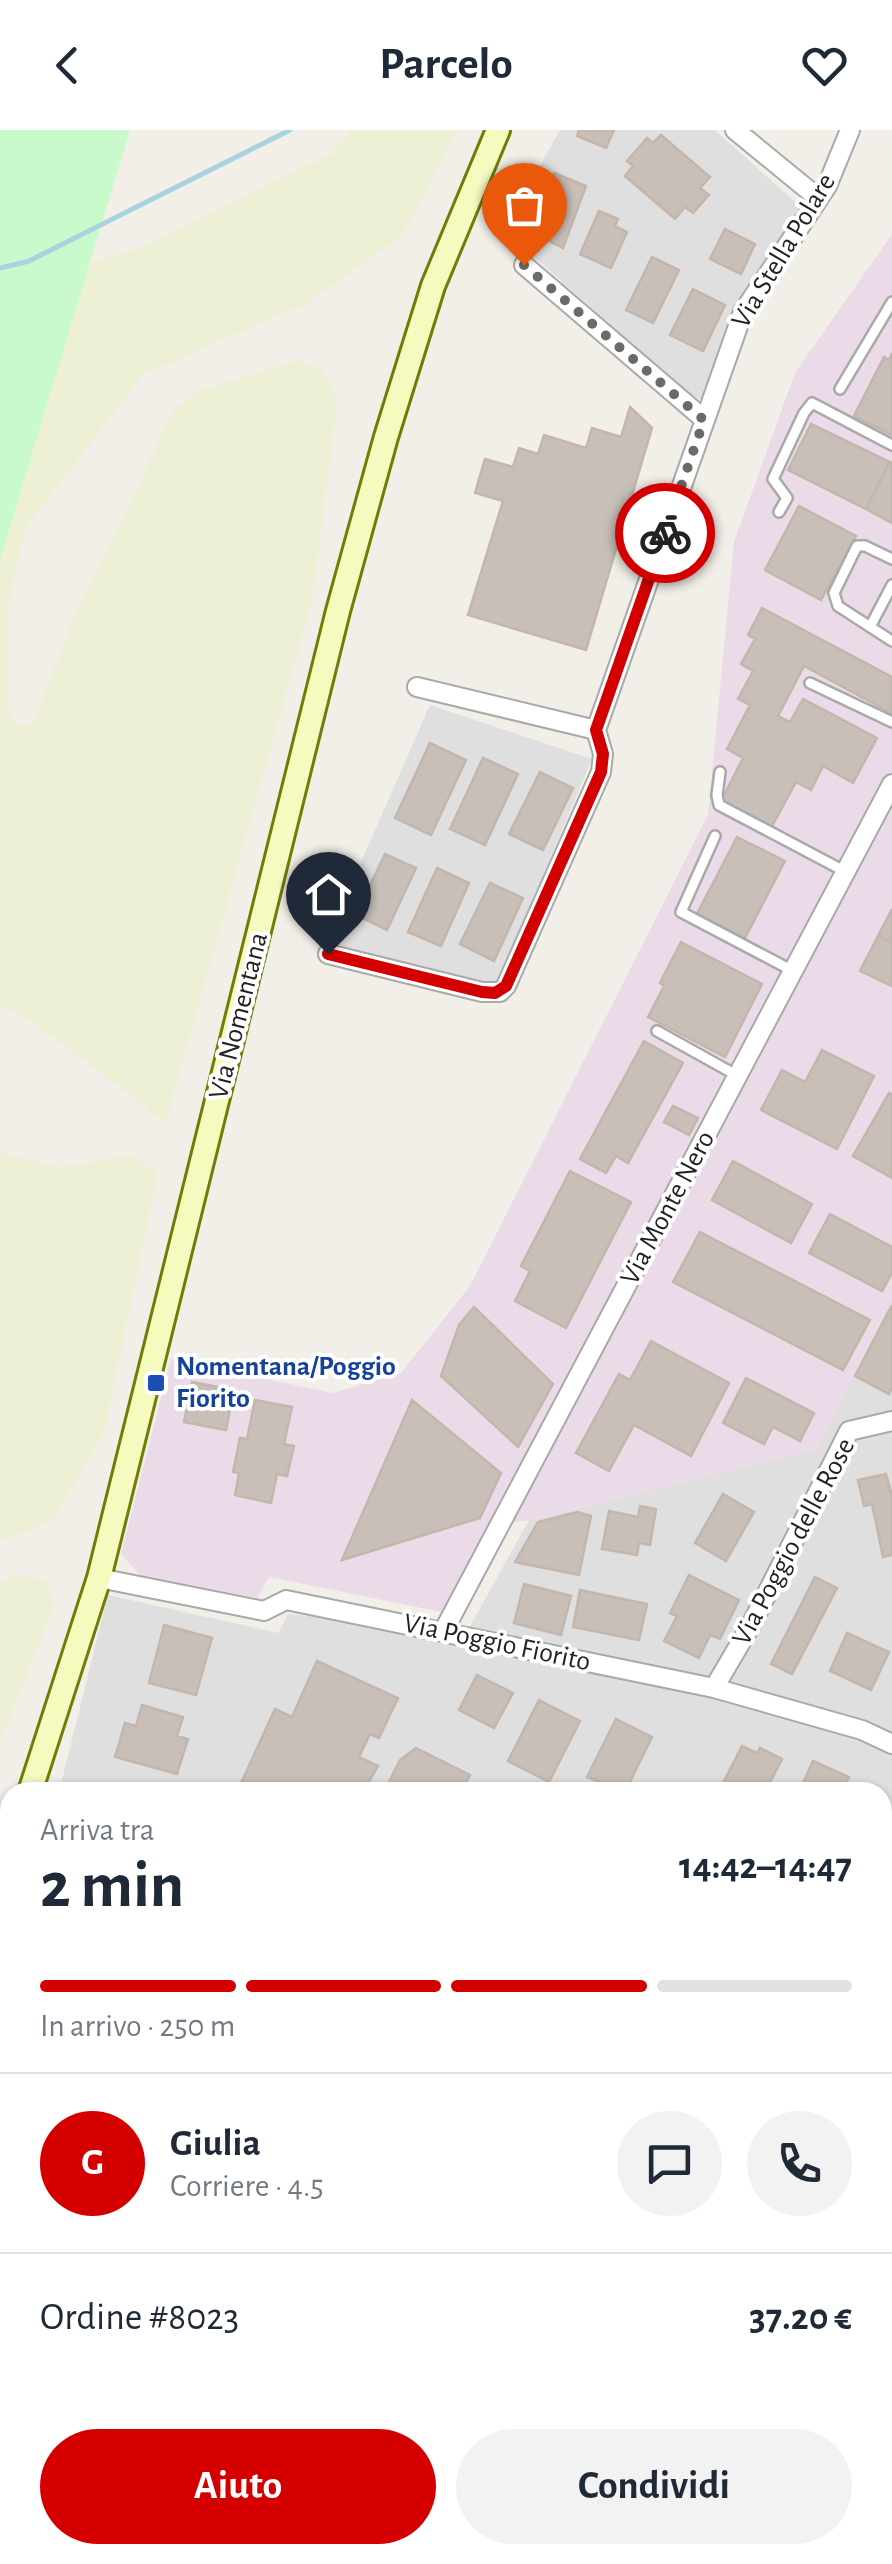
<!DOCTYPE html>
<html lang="it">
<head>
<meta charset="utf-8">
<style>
  :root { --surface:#fff; --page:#f2f2f3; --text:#1f2937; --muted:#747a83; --line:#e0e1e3; --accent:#d40000 }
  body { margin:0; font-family:"Alegreya Sans",sans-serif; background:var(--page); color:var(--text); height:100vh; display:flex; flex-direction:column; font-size:38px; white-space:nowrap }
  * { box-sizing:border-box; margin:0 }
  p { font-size:32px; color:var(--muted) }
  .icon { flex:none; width:55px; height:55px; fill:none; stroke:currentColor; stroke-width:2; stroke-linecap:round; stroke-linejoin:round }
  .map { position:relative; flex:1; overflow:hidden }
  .sheet { position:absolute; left:0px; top:1652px; width:892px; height:782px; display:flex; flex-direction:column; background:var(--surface); border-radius:30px 30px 0 0; box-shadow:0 2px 8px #0004 }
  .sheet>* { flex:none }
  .pin { position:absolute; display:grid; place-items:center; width:85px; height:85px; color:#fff; margin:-102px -42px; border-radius:50% 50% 50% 0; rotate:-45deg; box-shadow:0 0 10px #0007 }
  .pin .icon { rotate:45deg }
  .courier { position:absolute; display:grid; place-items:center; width:100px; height:100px; margin:-50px; border:8px solid #d40000; border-radius:50%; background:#fff; color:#222; box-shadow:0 2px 12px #0007 }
  .overview em { font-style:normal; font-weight:700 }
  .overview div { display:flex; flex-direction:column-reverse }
  .overview { display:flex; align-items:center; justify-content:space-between; height:170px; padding:0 40px }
  h1 { font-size:65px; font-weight:700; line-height:75px }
  .bar { display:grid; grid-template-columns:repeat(4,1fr); gap:15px 10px; align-content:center; height:120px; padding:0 40px }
  .bar i { height:12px; border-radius:8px; background:var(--line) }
  .bar .on { background:var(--accent) }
  .bar p { grid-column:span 4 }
  .line { display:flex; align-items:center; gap:25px; padding:0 40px; border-top:2px solid var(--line) }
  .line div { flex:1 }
  .round { display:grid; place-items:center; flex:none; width:105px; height:105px; border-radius:52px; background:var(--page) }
  .button { display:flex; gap:20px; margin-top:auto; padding:20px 40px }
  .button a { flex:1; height:115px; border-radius:60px; background:var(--accent); color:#fff; font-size:40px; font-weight:700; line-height:115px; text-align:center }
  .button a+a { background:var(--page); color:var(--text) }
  header { display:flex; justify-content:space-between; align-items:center; height:130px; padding:0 40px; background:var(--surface); font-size:45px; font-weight:700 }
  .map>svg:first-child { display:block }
  .residential { fill:#e0dfdf }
  .industrial { fill:#ebdbe8 }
  .farmland { fill:#eef0d5 }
  .park { fill:#c8facc }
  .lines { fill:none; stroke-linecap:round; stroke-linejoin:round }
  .stream { stroke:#aad3df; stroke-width:5 }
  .building { fill:#c7bfb8; stroke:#c4b6ab; stroke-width:2.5 }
  .lane-casing { stroke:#a9a9a9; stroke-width:14 }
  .street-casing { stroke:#a9a9a9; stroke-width:22 }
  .secondary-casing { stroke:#707d05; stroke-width:28 }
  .lane { stroke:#fff; stroke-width:9 }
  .street { stroke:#fff; stroke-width:18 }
  .secondary { stroke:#f7fabf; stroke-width:22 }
  .done { stroke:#6b6a68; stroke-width:10; stroke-dasharray:0 18 }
  .route { stroke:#d40000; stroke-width:12 }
  .transit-dot { fill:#1a4fb4; stroke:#fff; stroke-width:4 }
  .labels { text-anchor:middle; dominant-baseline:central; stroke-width:8; stroke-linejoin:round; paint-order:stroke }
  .street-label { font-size:28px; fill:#222; stroke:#fff }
  .transit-label { font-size:28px; font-weight:bold; fill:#164399; stroke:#fff; text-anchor:start }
</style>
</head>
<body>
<header><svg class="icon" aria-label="back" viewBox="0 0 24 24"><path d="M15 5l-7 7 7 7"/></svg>Parcelo<svg class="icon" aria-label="heart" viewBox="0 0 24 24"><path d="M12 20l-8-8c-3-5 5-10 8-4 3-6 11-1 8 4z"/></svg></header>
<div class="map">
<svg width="892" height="2434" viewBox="0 0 892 2434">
  <rect width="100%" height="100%" fill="#f2efe9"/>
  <!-- residential -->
  <path class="residential" d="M560,0H715L802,78L703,270L689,265L504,100Z
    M430,575L592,629L497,854L324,816Z
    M892,1168V2392L882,2375V1662H59L108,1465L278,1503L288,1484L342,1489L459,1516L529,1390L817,1319Z
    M10,1760V1993L0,1998V1778Z"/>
  <!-- industrial -->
  <path class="industrial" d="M892,104V1168L818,1319L529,1390L491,1396L446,1483L269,1447L257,1468L141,1446L121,1424L171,1229L333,1263L401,1243L470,1156L708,685L734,412L795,243Z"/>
  <!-- farmland -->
  <path class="farmland" d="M351,0H458L402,106L306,174L143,245L25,399L7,483L8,576L16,594L32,595L72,493L175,278L201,260L299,230L322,239L338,270L312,471L165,995L133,967L30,891L0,875V161L147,115L334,23Z
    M0,1021L10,1026L64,1037L131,1025L158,1043L104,1303L53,1390L0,1412Z
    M13,1445L45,1449L55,1473L0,1612V1453Z
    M10,2416V2425H421L423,2434H0V2423Z
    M450,2425H862L867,2434H451Z"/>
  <!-- park -->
  <path class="park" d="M0,0H130L0,430Z"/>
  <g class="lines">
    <!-- stream -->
    <path class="stream" d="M0,138L29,131L290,0"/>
  </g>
  <!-- building -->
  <path class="building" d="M579,0H614L606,18L577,6Z
    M661,5L710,47L700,58L709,65L693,83L685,77L675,89L625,46L633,36L627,31L647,8L653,13Z
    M554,43L586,56L563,118L530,101Z
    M599,81L618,89L615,96L627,102L611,138L580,124Z
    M725,99L755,114L741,144L710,129Z
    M652,127L679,140L653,193L626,180Z
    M693,159L725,175L703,221L670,205Z
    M892,223V305L854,286L884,227L889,230Z
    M630,277L652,298L586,520L468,485L503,371L475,363L485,329L513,337L519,318L538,324L544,305L586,318L592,298L621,307Z
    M811,294L890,332L866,379L788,340Z
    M890,332L892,333V393L866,379Z
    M799,376L856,406L821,470L765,440Z
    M762,478L892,547L891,583L804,536L778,586L790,592L803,569L877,608L853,653L823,636L811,660L796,652L771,698L721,671L743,628L727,619L750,575L738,569L753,541L741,534L755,509L748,505Z
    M430,613L466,630L431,705L395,688Z
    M483,628L518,644L485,715L450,699Z
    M540,642L573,658L543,720L509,704Z
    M737,707L785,731L745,808L697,784Z
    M385,724L416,738L387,800L356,785Z
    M437,738L469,753L441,816L408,802Z
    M490,753L523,768L494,831L460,814Z
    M892,779V812L878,806Z
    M878,806L892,812V856L860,841Z
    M681,812L762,854L725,927L648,887L664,856L660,853Z
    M644,911L683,933L628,1033L616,1026L606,1043L580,1029Z
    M822,920L874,946L837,1019L761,980L782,940L805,952Z
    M889,963L892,964V1048L853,1026Z
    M673,976L698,988L689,1005L664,992Z
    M733,1031L812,1074L791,1113L712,1070Z
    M570,1041L631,1072L566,1198L515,1171L530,1141L521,1136Z
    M830,1084L892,1117V1143L882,1161L809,1123Z
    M700,1102L870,1190L843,1240L673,1152Z
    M892,1175V1258L889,1264L855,1246Z
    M474,1177L553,1254L518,1317L441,1246L459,1195Z
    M651,1211L729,1253L691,1326L634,1295L609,1341L576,1323L619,1244L630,1250Z
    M746,1248L814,1283L800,1311L773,1297L764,1314L723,1293Z
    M192,1252L234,1260L226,1300L184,1292Z
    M255,1270L292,1277L284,1314L294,1316L287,1346L277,1344L271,1373L235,1365L239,1343L233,1342L240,1308L247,1309Z
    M412,1270L501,1343L480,1388L342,1430Z
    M886,1344L892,1366V1425L883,1427L872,1374L864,1376L858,1350Z
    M723,1364L754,1382L726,1431L695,1413Z
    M640,1376L656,1379L650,1415L639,1413L637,1425L602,1419L609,1381L638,1387Z
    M577,1382L591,1386L579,1445L515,1432L538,1392Z
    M689,1445L739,1470L720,1509L710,1505L699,1528L664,1511L677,1486L670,1483Z
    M815,1447L837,1458L792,1544L771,1534Z
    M524,1454L571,1466L561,1505L514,1493Z
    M580,1460L647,1474L639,1510L573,1497Z
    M164,1495L212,1508L196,1565L149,1553Z
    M847,1503L889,1522L871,1560L830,1541Z
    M317,1531L398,1568L379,1608L370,1604L359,1627L378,1636L363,1662H237L275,1579L292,1587Z
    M477,1545L513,1563L494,1598L459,1580Z
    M539,1570L580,1591L549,1652L508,1631Z
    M142,1575L183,1587L177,1606L188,1609L177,1644L115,1627L125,1593L136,1596Z
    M616,1589L652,1607L625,1662L587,1647Z
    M742,1616L757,1623L760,1618L782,1629L765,1662L744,1659L742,1662H733L721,1657Z
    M416,1618L470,1645L461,1662H384L400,1630Z
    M813,1631L849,1647L841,1662H799Z
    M92,1654L134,1662H90Z
    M892,1917V1973L882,1968V1935Z
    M9,1960L10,1994L0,1998V1964Z
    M882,2178L892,2182V2196L882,2215Z
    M892,2305V2362L882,2345V2310Z"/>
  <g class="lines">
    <!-- lane casing -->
    <g class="lane-casing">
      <path id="lane" d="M840,259L892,172
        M779,382L787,368L773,349L804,283L812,273L892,315
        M892,429L865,416H857L834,463L838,476L892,511
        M870,497L892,455
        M810,553L892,592
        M720,642L717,665L719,675L846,742
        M715,706L681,782L793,841
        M657,901L738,946"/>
    </g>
    <!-- street casing -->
    <g class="street-casing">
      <path id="street" d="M735,0L818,68
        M524,135L705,290
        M417,557L596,600
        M328,824L482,862H500L506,856L601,642L603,624L596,600L743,182L827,56L850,0
        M99,1448L264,1481L286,1470L714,1558L862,1600L892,1614
        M443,1502L892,654
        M714,1558L751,1495L849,1301L892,1291
        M882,2269L892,2261"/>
    </g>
    <!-- secondary casing -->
    <g class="secondary-casing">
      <path id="secondary" d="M30,1662L99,1448L338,481L386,307L433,156L498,0
        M0,1720L10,1702
        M0,2204L10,2198
        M0,2237L10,2231
        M0,2356L10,2344
        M880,2425L885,2434"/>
    </g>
    <!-- lane -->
    <use href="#lane" class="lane"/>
    <!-- street -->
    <use href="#street" class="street"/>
    <!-- secondary -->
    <use href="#secondary" class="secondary"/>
  </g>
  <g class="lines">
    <!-- done -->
    <path class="done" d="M524,135L704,290L665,403"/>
    <!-- route -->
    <path class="route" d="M328,824L482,862L495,863L506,856L601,642L603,624L596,600L665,403"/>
  </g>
  <!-- markers -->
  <rect class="transit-dot" x="146" y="1243" width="20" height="20" rx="5"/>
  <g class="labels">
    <!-- street labels -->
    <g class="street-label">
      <text transform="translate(784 121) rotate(-59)">Via Stella Polare</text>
      <text transform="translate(239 886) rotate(-76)">Via Nomentana</text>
      <text transform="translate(668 1078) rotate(-62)">Via Monte Nero</text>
      <text transform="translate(794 1412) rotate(-62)">Via Poggio delle Rose</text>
      <text transform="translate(497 1513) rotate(12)">Via Poggio Fiorito</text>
    </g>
    <!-- transit labels -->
    <g class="transit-label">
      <text x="176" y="1237">Nomentana/Poggio<tspan x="176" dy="32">Fiorito</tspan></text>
    </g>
  </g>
</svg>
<div class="pin" style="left:524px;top:135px;background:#ea580c"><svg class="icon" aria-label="bag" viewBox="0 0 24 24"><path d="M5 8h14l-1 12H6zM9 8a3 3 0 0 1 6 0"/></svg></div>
<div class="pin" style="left:328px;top:824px;background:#1f2937"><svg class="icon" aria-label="home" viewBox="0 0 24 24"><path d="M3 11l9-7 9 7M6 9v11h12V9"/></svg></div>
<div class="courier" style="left:665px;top:403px"><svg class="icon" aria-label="bike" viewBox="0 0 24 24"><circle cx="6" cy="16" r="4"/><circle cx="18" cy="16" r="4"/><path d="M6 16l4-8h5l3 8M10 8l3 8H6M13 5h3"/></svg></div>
<section class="sheet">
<div class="overview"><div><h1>2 min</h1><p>Arriva tra</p></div><em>14:42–14:47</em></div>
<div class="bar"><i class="on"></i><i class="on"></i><i class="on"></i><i></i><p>In arrivo · 250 m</p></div>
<div class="line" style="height:180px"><b class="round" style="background:var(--accent);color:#fff">G</b><div><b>Giulia</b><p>Corriere · 4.5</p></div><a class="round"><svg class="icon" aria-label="chat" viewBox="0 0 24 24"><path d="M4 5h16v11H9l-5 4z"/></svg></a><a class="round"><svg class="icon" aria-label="phone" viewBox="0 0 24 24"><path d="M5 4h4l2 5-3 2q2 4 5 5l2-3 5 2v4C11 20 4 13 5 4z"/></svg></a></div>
<div class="line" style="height:130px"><div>Ordine #8023</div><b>37.20 €</b></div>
<div class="button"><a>Aiuto</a><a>Condividi</a></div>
</section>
</div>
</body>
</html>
